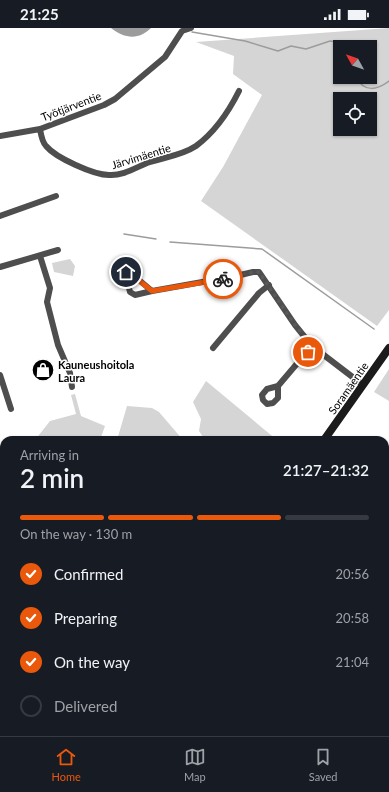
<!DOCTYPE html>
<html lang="en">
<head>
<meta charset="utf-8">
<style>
  :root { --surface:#171b24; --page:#20242c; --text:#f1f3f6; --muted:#9ea1a6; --line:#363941; --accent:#ea580c }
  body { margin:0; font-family:Lato,sans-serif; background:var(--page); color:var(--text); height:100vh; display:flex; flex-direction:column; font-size:15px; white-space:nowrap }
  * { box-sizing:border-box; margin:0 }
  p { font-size:13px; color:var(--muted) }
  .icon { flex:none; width:22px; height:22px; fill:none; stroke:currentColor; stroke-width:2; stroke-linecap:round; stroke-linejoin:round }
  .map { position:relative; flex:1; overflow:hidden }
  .side { position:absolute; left:0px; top:408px; width:389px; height:300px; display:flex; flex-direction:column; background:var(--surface); border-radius:12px 12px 0 0; box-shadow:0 1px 3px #0004 }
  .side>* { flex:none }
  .needle { width:26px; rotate:310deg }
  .controls { position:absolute; left:333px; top:12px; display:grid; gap:8px }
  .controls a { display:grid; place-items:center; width:44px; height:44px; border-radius:0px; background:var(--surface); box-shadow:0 1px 3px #0004; font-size:20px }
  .pin { position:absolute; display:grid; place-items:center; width:34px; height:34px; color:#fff; margin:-17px; border:2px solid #fff; border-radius:50%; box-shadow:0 1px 4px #0007 }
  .courier { position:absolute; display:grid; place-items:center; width:40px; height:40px; margin:-20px; border:3px solid #ea580c; border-radius:50%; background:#fff; color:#222; box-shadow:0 1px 5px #0007 }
  .overview em { font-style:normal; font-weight:600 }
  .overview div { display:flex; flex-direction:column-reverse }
  .overview { display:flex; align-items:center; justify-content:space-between; height:68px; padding:0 20px }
  h1 { font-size:26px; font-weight:600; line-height:30px }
  .bar { display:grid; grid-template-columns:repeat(4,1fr); gap:6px 4px; align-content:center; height:48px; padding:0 20px }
  .bar i { height:5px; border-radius:3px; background:var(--line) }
  .bar .selected { background:var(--accent) }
  .bar p { grid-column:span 4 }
  ol { padding:0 20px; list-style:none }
  li { display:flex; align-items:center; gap:12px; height:44px }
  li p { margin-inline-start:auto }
  li .icon { padding:4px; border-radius:50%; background:var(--accent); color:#fff; stroke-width:4 }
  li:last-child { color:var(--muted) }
  li i { width:22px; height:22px; border:2px solid var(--line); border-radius:50% }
  .status { display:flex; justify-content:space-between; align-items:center; height:28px; padding:0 20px; background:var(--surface); direction:ltr }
  .status svg { height:11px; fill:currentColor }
  .tabs { display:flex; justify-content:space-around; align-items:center; height:56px; border-top:1px solid var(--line); background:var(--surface); font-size:11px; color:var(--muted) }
  .tabs a { display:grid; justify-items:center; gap:2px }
  .tabs .selected { color:var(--accent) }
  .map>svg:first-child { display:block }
  .green { fill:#d5d5d5; fill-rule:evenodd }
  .water { fill:#9c9c9c }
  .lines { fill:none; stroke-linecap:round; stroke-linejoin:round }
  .stream { stroke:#9c9c9c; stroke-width:1.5 }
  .street { stroke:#4e4e4e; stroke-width:6 }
  .secondary { stroke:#1b1b1b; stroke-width:8 }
  .done { stroke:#595959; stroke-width:4; stroke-dasharray:0 7.2 }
  .route { stroke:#ea580c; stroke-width:5 }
  .labels { text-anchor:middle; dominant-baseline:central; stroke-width:3; stroke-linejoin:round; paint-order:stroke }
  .street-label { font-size:11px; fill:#000; stroke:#fff }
  .poi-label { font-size:11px; font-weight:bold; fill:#000; stroke:#fff; text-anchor:start }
</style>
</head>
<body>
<div class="status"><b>21:25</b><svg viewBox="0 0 49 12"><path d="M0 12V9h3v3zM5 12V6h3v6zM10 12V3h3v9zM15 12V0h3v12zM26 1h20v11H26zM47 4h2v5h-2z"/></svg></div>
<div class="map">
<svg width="389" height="708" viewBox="0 0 389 708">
  <rect width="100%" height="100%" fill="#fff"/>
  <!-- green -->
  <path class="green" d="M389,0V282L377,298L201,173L223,139L262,67L233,46L234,28L196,14ZM340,19H370V49H340ZM340,71H370V101H340Z
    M70,231L75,238L73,248L54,244L52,235Z
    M389,341V373L374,364Z
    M206,353L277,412H205L199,403L201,391L193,374Z
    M75,366L81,388L105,398L100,412H35L50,393L76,386L71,367Z
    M127,378L152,380L159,384L183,412H117Z
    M4,454V568H0V459Z
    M24,704H53L49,708H22Z
    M138,704H188L183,708H140Z"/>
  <!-- water -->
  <path class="water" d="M111,0H151C139,12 125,11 111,0Z"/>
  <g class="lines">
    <!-- stream -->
    <path class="stream" d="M192,4L245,13L278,23L291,18L306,21L330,13L338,14L341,19
      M356,49C364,65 377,62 389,53
      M124,206L156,211
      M170,214L262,221L374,301"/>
    <!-- street -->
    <path class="street" d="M40,101C41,107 42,114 46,118C56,130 94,147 109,147C122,148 135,140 147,135C164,129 181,128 196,118C215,104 229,83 239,63
      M0,108L40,101L104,77L115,71L165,29L182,3L191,0
      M0,188L56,168
      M40,228L50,260L47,274L58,317L70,345L72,359
      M0,239L58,222
      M152,263L135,267L130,264L125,244L133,247L152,263L236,248L253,244H259L295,297L312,318L363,357
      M213,320L259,265L269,257
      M0,347L11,381
      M278,358V370L273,375L267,376L263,372L262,367L267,361L278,358L312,318
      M385,681L389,680
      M279,708L282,704"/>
    <!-- secondary -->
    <path class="secondary" d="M324,412L389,320
      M114,708L117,704"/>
  </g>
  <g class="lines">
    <!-- done -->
    <path class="done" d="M223,251L253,244H259L295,297L312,318L308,324"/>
    <!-- route -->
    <path class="route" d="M126,244L132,247L152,263L223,251"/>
  </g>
  <!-- icons -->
  <defs>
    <g id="shop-disc" transform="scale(1.15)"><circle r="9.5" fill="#000" stroke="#fff"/><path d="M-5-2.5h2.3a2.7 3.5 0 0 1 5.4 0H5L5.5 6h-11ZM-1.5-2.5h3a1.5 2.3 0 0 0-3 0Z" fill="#fff"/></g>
  </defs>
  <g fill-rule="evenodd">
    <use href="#shop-disc" x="43" y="342"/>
  </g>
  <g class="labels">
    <!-- street labels -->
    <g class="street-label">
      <text transform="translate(71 78) rotate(-21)">Työtjärventie</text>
      <text transform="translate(141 128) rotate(-17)">Järvimäentie</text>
      <text transform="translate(348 360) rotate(-55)">Soramäentie</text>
    </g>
    <!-- poi labels -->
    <g class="poi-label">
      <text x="58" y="336">Kauneushoitola<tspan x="58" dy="13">Laura</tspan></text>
    </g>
  </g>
</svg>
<div class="controls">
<a><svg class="needle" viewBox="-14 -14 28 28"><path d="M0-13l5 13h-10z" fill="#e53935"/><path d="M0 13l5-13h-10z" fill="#9ea1a6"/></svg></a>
<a><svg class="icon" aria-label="locate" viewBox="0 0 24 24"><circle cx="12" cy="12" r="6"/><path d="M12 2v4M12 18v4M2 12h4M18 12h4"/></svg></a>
</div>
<div class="pin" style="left:308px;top:324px;background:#ea580c"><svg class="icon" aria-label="bag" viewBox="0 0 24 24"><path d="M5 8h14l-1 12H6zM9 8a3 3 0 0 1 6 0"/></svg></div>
<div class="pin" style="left:126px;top:244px;background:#1f2937"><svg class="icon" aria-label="home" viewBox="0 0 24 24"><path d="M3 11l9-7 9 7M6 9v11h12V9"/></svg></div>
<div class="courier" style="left:223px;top:251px"><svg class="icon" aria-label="bike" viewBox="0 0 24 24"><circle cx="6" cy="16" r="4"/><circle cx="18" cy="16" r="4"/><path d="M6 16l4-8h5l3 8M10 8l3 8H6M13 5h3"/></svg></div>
<section class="side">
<div class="overview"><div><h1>2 min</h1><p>Arriving in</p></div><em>21:27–21:32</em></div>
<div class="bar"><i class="selected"></i><i class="selected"></i><i class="selected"></i><i></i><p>On the way · 130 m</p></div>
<ol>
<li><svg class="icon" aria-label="check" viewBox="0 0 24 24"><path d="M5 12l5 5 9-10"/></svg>Confirmed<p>20:56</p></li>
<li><svg class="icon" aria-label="check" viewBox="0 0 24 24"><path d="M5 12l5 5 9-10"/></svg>Preparing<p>20:58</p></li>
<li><svg class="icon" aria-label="check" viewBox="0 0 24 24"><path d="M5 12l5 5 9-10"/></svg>On the way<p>21:04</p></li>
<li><i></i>Delivered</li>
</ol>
</section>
</div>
<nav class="tabs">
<a class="selected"><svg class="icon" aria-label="home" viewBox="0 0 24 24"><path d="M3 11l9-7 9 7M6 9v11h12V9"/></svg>Home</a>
<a><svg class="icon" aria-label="map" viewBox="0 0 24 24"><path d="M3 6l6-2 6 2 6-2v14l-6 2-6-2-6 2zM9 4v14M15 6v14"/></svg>Map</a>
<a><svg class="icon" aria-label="saved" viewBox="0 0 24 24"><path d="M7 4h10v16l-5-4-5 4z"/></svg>Saved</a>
</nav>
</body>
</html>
